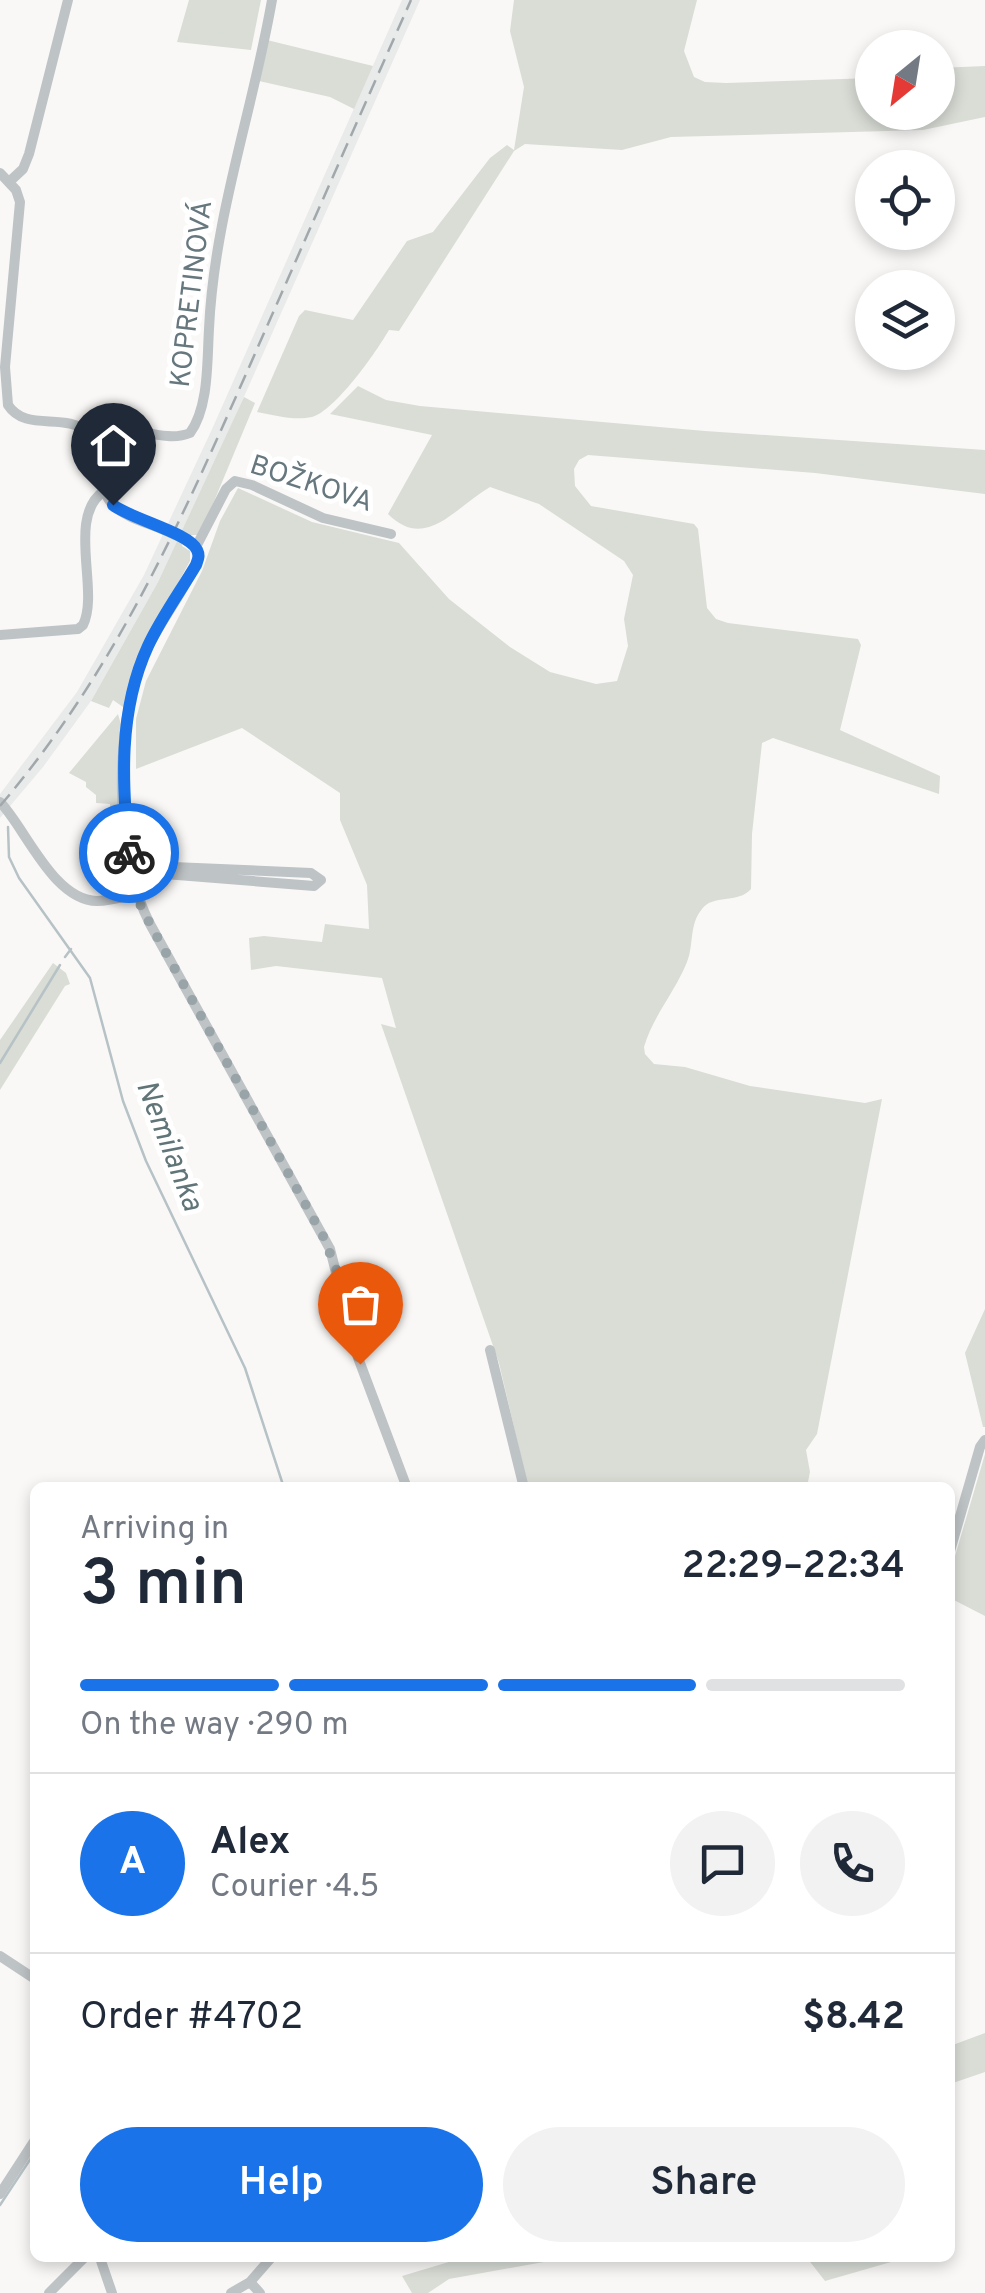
<!DOCTYPE html>
<html lang="en">
<head>
<meta charset="utf-8">
<style>
  :root { --surface:#fff; --page:#f2f2f3; --text:#1f2937; --muted:#747a83; --line:#e0e1e3; --accent:#1a73e8 }
  body { margin:0; font-family:Overpass,sans-serif; background:var(--page); color:var(--text); height:100vh; display:flex; flex-direction:column; font-size:38px; white-space:nowrap }
  * { box-sizing:border-box; margin:0 }
  p { font-size:32px; color:var(--muted) }
  .icon { flex:none; width:55px; height:55px; fill:none; stroke:currentColor; stroke-width:2; stroke-linecap:round; stroke-linejoin:round }
  .map { position:relative; flex:1; overflow:hidden }
  .drawer { position:absolute; left:30px; top:1482px; width:925px; height:780px; display:flex; flex-direction:column; background:var(--surface); border-radius:15px; box-shadow:0 5px 15px #0003 }
  .drawer>* { flex:none }
  .needle { width:65px; rotate:210deg }
  .controls { position:absolute; left:855px; top:30px; display:grid; gap:20px }
  .controls a { display:grid; place-items:center; width:100px; height:100px; border-radius:50%; background:var(--surface); box-shadow:0 5px 15px #0003; font-size:50px }
  .pin { position:absolute; display:grid; place-items:center; width:85px; height:85px; color:#fff; margin:-102px -42px; border-radius:50% 50% 50% 0; rotate:-45deg; box-shadow:0 0 10px #0007 }
  .pin .icon { rotate:45deg }
  .courier { position:absolute; display:grid; place-items:center; width:100px; height:100px; margin:-50px; border:8px solid #1a73e8; border-radius:50%; background:#fff; color:#222; box-shadow:0 2px 12px #0007 }
  .overview em { font-style:normal; font-weight:600 }
  .overview div { display:flex; flex-direction:column-reverse }
  .overview { display:flex; align-items:center; justify-content:space-between; height:170px; padding:0 50px }
  h1 { font-size:65px; font-weight:600; line-height:75px }
  .bar { display:grid; grid-template-columns:repeat(4,1fr); gap:15px 10px; align-content:center; height:120px; padding:0 50px }
  .bar i { height:12px; border-radius:8px; background:var(--line) }
  .bar .current { background:var(--accent) }
  .bar p { grid-column:span 4 }
  .line { display:flex; align-items:center; gap:25px; padding:0 50px; border-top:2px solid var(--line) }
  .line div { flex:1 }
  .round { display:grid; place-items:center; flex:none; width:105px; height:105px; border-radius:52px; background:var(--page) }
  .action { display:flex; gap:20px; margin-top:auto; padding:20px 50px }
  .action a { flex:1; height:115px; border-radius:60px; background:var(--accent); color:#fff; font-size:40px; font-weight:600; line-height:115px; text-align:center }
  .action a+a { background:var(--page); color:var(--text) }
  .map>svg:first-child { display:block }
  .built { fill:#e9eaea }
  .green { fill:#d9ddd6 }
  .lines { fill:none; stroke-linecap:round; stroke-linejoin:round }
  .stream { stroke:#b6c2c5; stroke-width:2.5 }
  .minor { stroke:#bec3c6; stroke-width:10 }
  .rail { stroke:#a1a8ac; stroke-width:2.5; stroke-dasharray:15 8; stroke-linecap:butt }
  .minor-bridge { stroke:#bec3c6; stroke-width:10 }
  .done { stroke:#99a4a8; stroke-width:10; stroke-dasharray:0 18 }
  .route { stroke:#1a73e8; stroke-width:12 }
  .labels { text-anchor:middle; dominant-baseline:central; stroke-width:10; stroke-linejoin:round; paint-order:stroke }
  .street-label { font-size:28px; fill:#66777e; stroke:#fff }
  .water-label { font-size:30px; font-style:italic; fill:#617578; stroke:#fff }
</style>
</head>
<body>
<div class="map">
<svg width="985" height="2293" viewBox="0 0 985 2293">
  <rect width="100%" height="100%" fill="#f9f8f7"/>
  <!-- built -->
  <path class="built" d="M402,0H420L235,417L158,582L91,701L43,767L0,818V794L77,692L144,575L213,427Z"/>
  <!-- green -->
  <path class="green" d="M189,0H261L251,50L177,42Z
    M514,0H697L684,51L694,77L705,82L726,83L872,78V112H938V68L985,66V117L923,130L671,137L622,150L525,144L514,151L399,331L389,330C377,351 335,411 312,417C294,421 274,415 257,412L299,316L305,310L353,320L407,241L433,232L490,158L507,145L514,150L524,87L510,31Z
    M267,40L373,66L354,109L330,97L259,81Z
    M358,386L386,400L420,406L705,431L985,450V494L815,473L588,455L579,460L574,469L575,486L591,506L694,524L698,529L707,608L716,619L728,623L858,639L861,645L840,730L940,776L939,794L773,738L762,743L752,834L751,889C738,904 713,894 702,909C689,924 694,945 687,962C675,992 653,1016 644,1047L645,1054L654,1064L685,1067L750,1086L865,1103L882,1099L817,1434L806,1450L810,1472L807,1487H528L499,1363L381,1024L396,1028L382,978L276,966L251,970L249,938L264,936L322,942L325,924L369,929L367,885L340,820V793L242,728L136,769V719L146,681L202,571L220,521L238,488L312,522L399,543L449,599L510,647L550,672L596,684L617,681L628,646L624,619L633,575L624,561L539,504L490,487C455,507 426,552 388,514L432,435L330,414Z
    M244,397L255,403L200,535H186L182,546L190,551V561L141,651L125,702L123,707L113,700L109,708L91,701L158,582Z
    M118,714L122,728V836L127,885L122,892L119,890V881L111,880L110,874L115,870L116,861L110,804L96,803V795L86,787V782L69,773Z
    M53,963L66,973L70,984L65,986L0,1090V1040Z
    M985,1309V1427H983L965,1353Z
    M985,1454V1616L950,1598V1573Z
    M985,2033V2072L950,2084V2046Z
    M462,2258H566L449,2279L428,2293H412L402,2276Z
    M807,2258H905L825,2281Z"/>
  <g class="lines">
    <!-- stream -->
    <path class="stream" d="M8,827L9,857L19,878L90,978L123,1101L146,1161L245,1368L284,1488
      M65,957L71,949
      M0,1063L60,965
      M0,2205L35,2152"/>
    <!-- minor -->
    <path class="minor" d="M0,173L16,190L20,202L5,367L8,405C26,433 66,411 88,433C108,453 93,486 114,506C127,518 148,523 164,530
      M9,182L23,169L29,154L68,0
      M90,436C118,414 159,446 190,433C209,407 207,361 209,329C214,217 253,110 272,0
      M184,539L196,547L198,559C183,595 157,624 142,660C113,732 115,856 150,924L330,1249L357,1355L407,1488
      M196,547L226,489L235,481L252,485L323,518L391,534
      M0,635L78,629L83,625C100,591 66,517 104,491
      M0,802C26,829 53,900 97,901C109,901 123,897 135,894
      M165,874L173,867L311,873L321,880
      M132,877L165,874L314,886L321,880
      M490,1350L524,1488
      M950,1551L980,1447L985,1440
      M0,1956L35,1979
      M0,2194L35,2140
      M100,2258L112,2293
      M250,2282L260,2293
      M49,2293L84,2258
      M231,2293L250,2282L271,2258"/>
    <!-- rail -->
    <path class="rail" d="M0,806C113,673 176,532 246,374C301,249 356,124 411,0"/>
    <!-- minor-bridge -->
    <path class="minor-bridge" d="M164,530L184,539"/>
  </g>
  <g class="lines">
    <!-- done -->
    <path class="done" d="M129,853L135,894L150,924L324,1238L338,1274L360,1364"/>
    <!-- route -->
    <path class="route" d="M113,505C131,519 190,533 197,550C200,556 198,559 196,565C180,592 161,618 148,646C118,711 122,784 129,853"/>
  </g>
  <g class="labels">
    <!-- street labels -->
    <g class="street-label">
      <text transform="translate(193 294) rotate(-83)">KOPRETINOVÁ</text>
      <text transform="translate(311 485) rotate(18)">BOŽKOVA</text>
    </g>
    <!-- water labels -->
    <g class="water-label">
      <text transform="translate(168 1146) rotate(69)">Nemilanka</text>
    </g>
  </g>
</svg>
<div class="controls">
<a><svg class="needle" viewBox="-14 -14 28 28"><path d="M0-13l5 13h-10z" fill="#e53935"/><path d="M0 13l5-13h-10z" fill="#747a83"/></svg></a>
<a><svg class="icon" aria-label="locate" viewBox="0 0 24 24"><circle cx="12" cy="12" r="6"/><path d="M12 2v4M12 18v4M2 12h4M18 12h4"/></svg></a>
<a><svg class="icon" aria-label="layers" viewBox="0 0 24 24"><path d="M12 4l9 5-9 5-9-5zM3 14l9 5 9-5"/></svg></a>
</div>
<div class="pin" style="left:360px;top:1364px;background:#ea580c"><svg class="icon" aria-label="bag" viewBox="0 0 24 24"><path d="M5 8h14l-1 12H6zM9 8a3 3 0 0 1 6 0"/></svg></div>
<div class="pin" style="left:113px;top:505px;background:#1f2937"><svg class="icon" aria-label="home" viewBox="0 0 24 24"><path d="M3 11l9-7 9 7M6 9v11h12V9"/></svg></div>
<div class="courier" style="left:129px;top:853px"><svg class="icon" aria-label="bike" viewBox="0 0 24 24"><circle cx="6" cy="16" r="4"/><circle cx="18" cy="16" r="4"/><path d="M6 16l4-8h5l3 8M10 8l3 8H6M13 5h3"/></svg></div>
<section class="drawer">
<div class="overview"><div><h1>3 min</h1><p>Arriving in</p></div><em>22:29–22:34</em></div>
<div class="bar"><i class="current"></i><i class="current"></i><i class="current"></i><i></i><p>On the way · 290 m</p></div>
<div class="line" style="height:180px"><b class="round" style="background:var(--accent);color:#fff">A</b><div><b>Alex</b><p>Courier · 4.5</p></div><a class="round"><svg class="icon" aria-label="chat" viewBox="0 0 24 24"><path d="M4 5h16v11H9l-5 4z"/></svg></a><a class="round"><svg class="icon" aria-label="phone" viewBox="0 0 24 24"><path d="M5 4h4l2 5-3 2q2 4 5 5l2-3 5 2v4C11 20 4 13 5 4z"/></svg></a></div>
<div class="line" style="height:130px"><div>Order #4702</div><b>$8.42</b></div>
<div class="action"><a>Help</a><a>Share</a></div>
</section>
</div>
</body>
</html>
